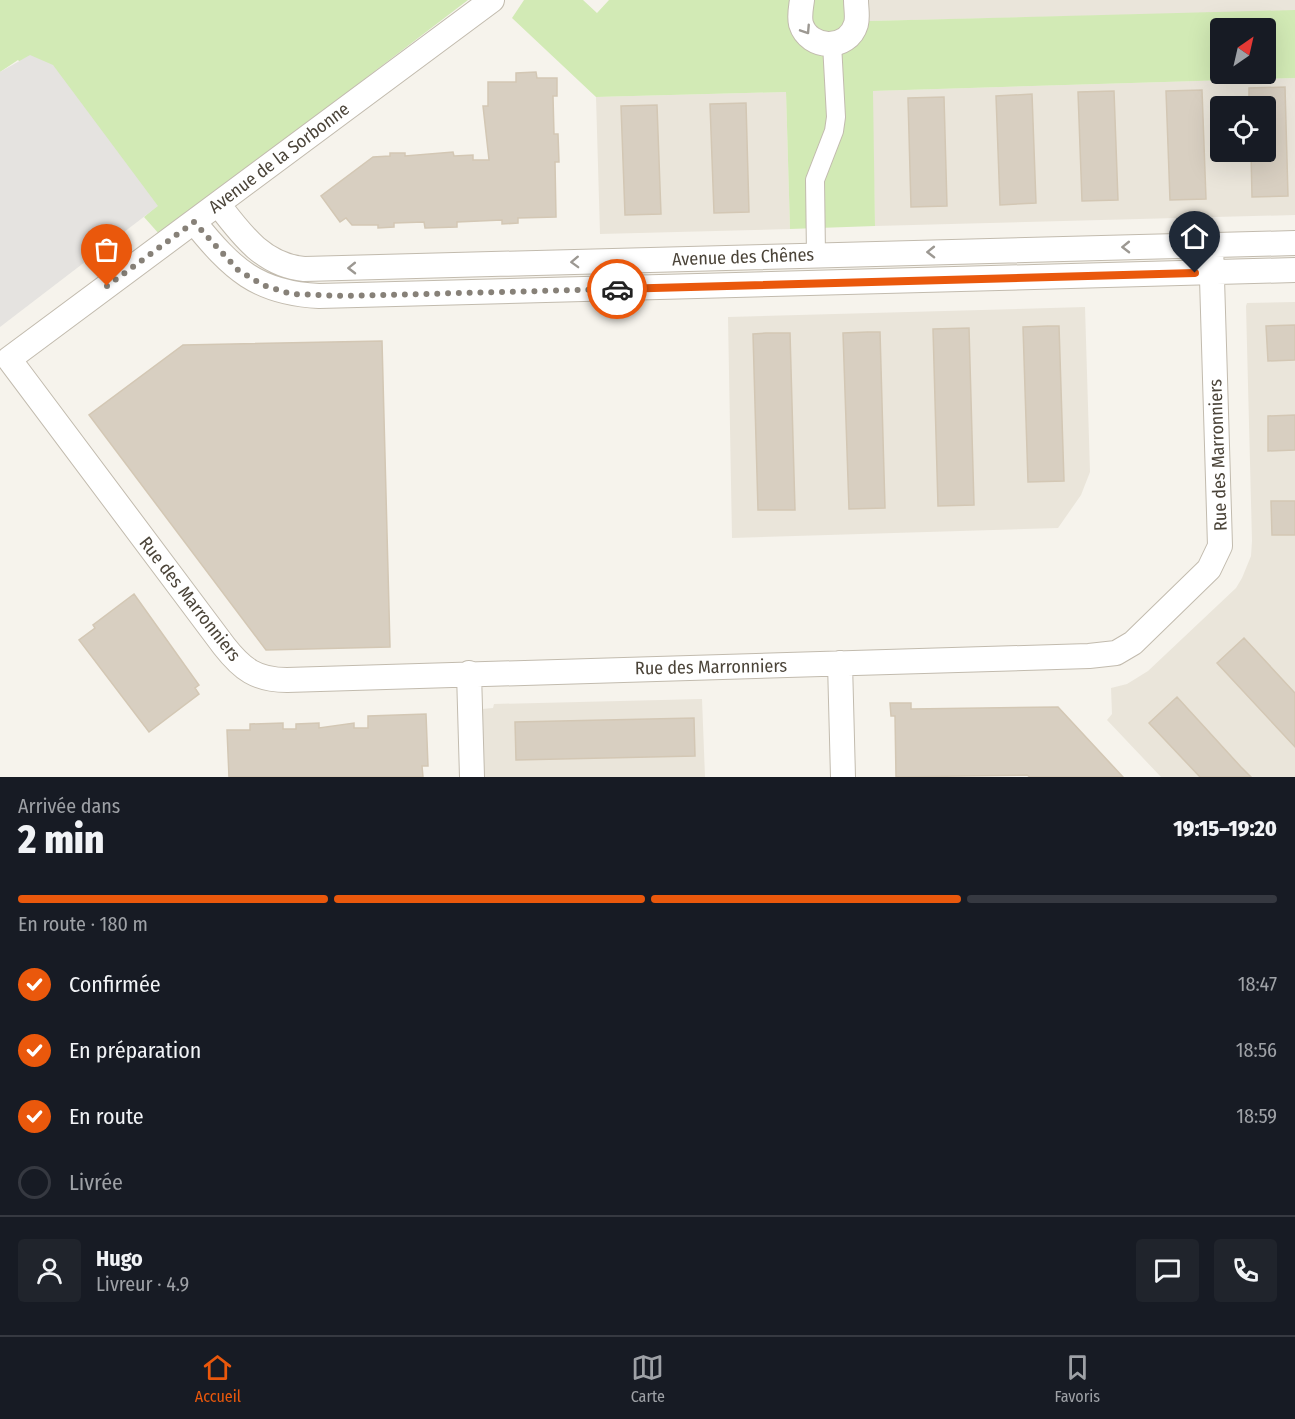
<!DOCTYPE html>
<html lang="fr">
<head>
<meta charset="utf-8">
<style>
  :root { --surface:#171b24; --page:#20242c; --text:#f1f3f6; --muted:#9ea1a6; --line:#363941; --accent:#ea580c }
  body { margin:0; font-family:"Fira Sans Condensed",sans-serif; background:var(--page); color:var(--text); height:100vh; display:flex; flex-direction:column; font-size:22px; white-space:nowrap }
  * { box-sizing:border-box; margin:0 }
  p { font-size:20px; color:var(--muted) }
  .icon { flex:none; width:33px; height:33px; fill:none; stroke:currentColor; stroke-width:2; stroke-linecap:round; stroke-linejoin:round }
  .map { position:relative; height:777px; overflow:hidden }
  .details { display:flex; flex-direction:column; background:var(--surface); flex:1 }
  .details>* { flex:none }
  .needle { width:39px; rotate:34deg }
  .tools { position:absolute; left:1210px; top:18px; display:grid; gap:12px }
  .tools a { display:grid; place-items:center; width:66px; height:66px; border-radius:6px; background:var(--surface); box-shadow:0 6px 24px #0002; font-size:30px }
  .pin { position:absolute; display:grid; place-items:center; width:51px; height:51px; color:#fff; margin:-62px -26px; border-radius:50% 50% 50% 0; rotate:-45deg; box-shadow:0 0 6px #0007 }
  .pin .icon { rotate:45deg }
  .courier { position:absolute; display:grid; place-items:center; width:60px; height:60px; margin:-30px; border:4px solid #ea580c; border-radius:50%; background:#fff; color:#222; box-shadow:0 2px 8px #0007 }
  .summary em { font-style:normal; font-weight:800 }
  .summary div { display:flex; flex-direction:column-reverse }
  .summary { display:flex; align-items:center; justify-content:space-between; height:102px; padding:0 18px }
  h1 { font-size:39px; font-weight:800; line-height:45px }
  .bar { display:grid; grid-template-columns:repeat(4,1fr); gap:9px 6px; align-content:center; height:72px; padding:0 18px }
  .bar i { height:8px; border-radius:4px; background:var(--line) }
  .bar .selected { background:var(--accent) }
  .bar p { grid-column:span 4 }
  .line { display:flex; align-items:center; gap:15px; padding:0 18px; border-top:2px solid var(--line) }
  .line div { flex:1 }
  .round { display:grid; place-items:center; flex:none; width:63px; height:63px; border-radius:6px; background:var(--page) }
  ol { padding:0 18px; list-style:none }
  li { display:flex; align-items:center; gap:18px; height:66px }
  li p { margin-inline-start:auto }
  li .icon { padding:6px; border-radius:50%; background:var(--accent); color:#fff; stroke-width:4 }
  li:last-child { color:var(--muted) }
  li i { width:33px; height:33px; border:3px solid var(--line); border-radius:50% }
  .dock { display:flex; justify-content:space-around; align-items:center; height:84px; border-top:2px solid var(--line); background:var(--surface); font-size:16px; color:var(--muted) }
  .dock a { display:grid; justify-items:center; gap:3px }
  .dock .selected { color:var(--accent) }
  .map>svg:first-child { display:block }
  .residential { fill:#eae5da; fill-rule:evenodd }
  .green { fill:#d2eab5; fill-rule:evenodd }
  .parking { fill:#e5e3e0 }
  .building { fill:#d8cfc1; stroke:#d3c7b4; stroke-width:1.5 }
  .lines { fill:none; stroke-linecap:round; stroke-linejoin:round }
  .pedestrian-casing { stroke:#c2bbae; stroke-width:20 }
  .minor-casing { stroke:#c2bbae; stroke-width:26 }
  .pedestrian { stroke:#fff; stroke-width:18 }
  .minor { stroke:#fff; stroke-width:24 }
  .oneway { stroke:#9c9892 }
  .done { stroke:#878178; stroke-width:6; stroke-dasharray:0 10.8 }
  .route { stroke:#ea580c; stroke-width:8 }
  .labels { text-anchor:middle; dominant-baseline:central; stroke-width:4.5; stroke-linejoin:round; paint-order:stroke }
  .street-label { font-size:18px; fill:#4b4439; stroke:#fff }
</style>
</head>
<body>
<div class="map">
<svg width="1295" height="777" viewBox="0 0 1295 777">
  <rect width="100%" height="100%" fill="#f6f3ec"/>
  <!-- residential -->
  <path class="residential" d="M868,0H1295V11L869,21Z
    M1295,78V215L875,226L872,91ZM1221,106H1266V152H1221Z
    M786,92L790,229L600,234L596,97Z
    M1295,302V777H1161L1107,720L1112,714L1111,688L1127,684L1148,671L1236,588L1242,578L1251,556L1252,541L1246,306L1247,303Z
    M1085,307L1090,472L1081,495L1058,528L732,538L728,317Z
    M702,699L705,777H484L482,709L493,708L494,704Z"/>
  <!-- green -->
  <path class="green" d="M0,0H468L160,235L144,217L157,206L18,60L0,72Z
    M524,0H583L597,13L609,0H790L797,40L866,27L869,21L1295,10V78L873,91L875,226L790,229L786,92L596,97L512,18ZM1221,28H1266V74H1221Z
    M814,0H846L847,14L842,29L829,34L814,27L811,15Z"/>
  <!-- parking -->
  <path class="parking" d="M30,55L53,65L158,206L0,327V72Z"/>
  <!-- building -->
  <path class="building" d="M536,72L537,78H557V96H553L554,134H558L559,162H555L556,217L518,218V223L502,224V220L457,222V227L425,228L424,222L394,223V227L378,228V225H352L346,218L340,222L321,196L373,157L390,156V153H405V156L453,152L454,156L473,155V160H489L483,106H488V82H516V73Z
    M1285,87L1288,196L1252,197L1251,152H1266V106H1249V88Z
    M1202,90L1206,199L1170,200L1166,91Z
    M1114,91L1118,200L1082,201L1078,92Z
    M1032,94L1036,203L1000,205L996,96Z
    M944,97L947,206L911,207L908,98Z
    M746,103L749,212L714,213L710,104Z
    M657,105L661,214L625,215L621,106Z
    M1295,325V360L1268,361L1266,326Z
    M1048,326H1059L1064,481L1028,482L1023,327Z
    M969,328L974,505L938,506L933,329Z
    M868,332H880L885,508L849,509L843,333Z
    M766,333H790L795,510H758L753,334Z
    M382,341L390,647L266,650L89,415L183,345Z
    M1295,415V450L1268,451V416Z
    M1271,501H1295V535H1272Z
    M134,594L199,685L195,688L199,694L149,732L79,640L95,628L93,625Z
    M1244,638L1295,693V747L1217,663Z
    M1177,697L1241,767L1251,777H1200L1149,723Z
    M890,703H911V709L1058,707L1123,777H1030L1027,775L896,777L895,716H891Z
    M426,714L428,766H422L423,777H229L227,730H250V724L283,723V729H296V724L319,723V728L354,723V728H368V716Z
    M694,718L695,756L516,760L515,722Z"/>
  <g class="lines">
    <!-- pedestrian casing -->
    <g class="pedestrian-casing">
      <path id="pedestrian" d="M816,255L815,180L834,131L836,117L832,44"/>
    </g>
    <!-- minor casing -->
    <g class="minor-casing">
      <path id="minor" d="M492,0L9,359L224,646C242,669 256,680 287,680L1089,656L1116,653L1133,643L1209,569L1220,546L1211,245
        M802,0C801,8 799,16 801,24C809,50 848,51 856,24C858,17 856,8 856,0
        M218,204C241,234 263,265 304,269L1295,243
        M194,222C232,269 257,293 319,296L1295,270
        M840,663L843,777
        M469,673L472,777"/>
    </g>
    <!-- pedestrian -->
    <use href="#pedestrian" class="pedestrian"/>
    <!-- minor -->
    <use href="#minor" class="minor"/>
  </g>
  <!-- one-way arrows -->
  <defs><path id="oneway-chevron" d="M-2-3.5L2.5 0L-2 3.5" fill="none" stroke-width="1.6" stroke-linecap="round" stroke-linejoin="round" transform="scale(1.5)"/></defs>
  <g class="oneway">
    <use href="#oneway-chevron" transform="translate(806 30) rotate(57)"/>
    <use href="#oneway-chevron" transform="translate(1126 247) rotate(179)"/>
    <use href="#oneway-chevron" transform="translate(931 252) rotate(179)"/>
    <use href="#oneway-chevron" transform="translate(575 262) rotate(178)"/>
    <use href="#oneway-chevron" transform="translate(352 268) rotate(179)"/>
  </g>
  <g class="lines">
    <!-- done -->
    <path class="done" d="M107,286L194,222L238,270L263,285L291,294L345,296L617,289"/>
    <!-- route -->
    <path class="route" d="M617,289L1195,273"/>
  </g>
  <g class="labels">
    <!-- street labels -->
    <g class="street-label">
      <text transform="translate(279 158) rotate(-37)">Avenue de la Sorbonne</text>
      <text transform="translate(743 257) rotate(-2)">Avenue des Chênes</text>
      <text transform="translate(1218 455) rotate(-92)">Rue des Marronniers</text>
      <text transform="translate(190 599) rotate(52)">Rue des Marronniers</text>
      <text transform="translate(711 667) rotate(-1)">Rue des Marronniers</text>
    </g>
  </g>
</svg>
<div class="tools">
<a><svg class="needle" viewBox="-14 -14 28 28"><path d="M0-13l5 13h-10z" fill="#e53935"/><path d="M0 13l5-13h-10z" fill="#9ea1a6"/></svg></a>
<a><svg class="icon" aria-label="locate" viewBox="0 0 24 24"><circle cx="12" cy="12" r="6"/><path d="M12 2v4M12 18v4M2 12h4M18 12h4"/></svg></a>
</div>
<div class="pin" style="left:107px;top:286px;background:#ea580c"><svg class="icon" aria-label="bag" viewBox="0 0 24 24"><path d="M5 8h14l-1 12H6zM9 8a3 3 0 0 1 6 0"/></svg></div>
<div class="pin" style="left:1195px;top:273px;background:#1f2937"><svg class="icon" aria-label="home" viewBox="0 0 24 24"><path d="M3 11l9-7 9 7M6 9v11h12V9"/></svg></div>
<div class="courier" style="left:617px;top:289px"><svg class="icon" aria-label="car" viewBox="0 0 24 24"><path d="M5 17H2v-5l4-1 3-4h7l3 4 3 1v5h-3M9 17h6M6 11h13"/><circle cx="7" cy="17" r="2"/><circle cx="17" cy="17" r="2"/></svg></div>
</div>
<section class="details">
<div class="summary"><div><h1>2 min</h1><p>Arrivée dans</p></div><em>19:15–19:20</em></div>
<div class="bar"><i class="selected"></i><i class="selected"></i><i class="selected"></i><i></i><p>En route · 180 m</p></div>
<ol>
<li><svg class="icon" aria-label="check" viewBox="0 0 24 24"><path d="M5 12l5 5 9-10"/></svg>Confirmée<p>18:47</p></li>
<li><svg class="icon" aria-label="check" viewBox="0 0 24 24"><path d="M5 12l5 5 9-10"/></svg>En préparation<p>18:56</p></li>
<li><svg class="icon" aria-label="check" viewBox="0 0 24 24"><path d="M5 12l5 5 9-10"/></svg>En route<p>18:59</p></li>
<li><i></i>Livrée</li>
</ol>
<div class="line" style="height:108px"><a class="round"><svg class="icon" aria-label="person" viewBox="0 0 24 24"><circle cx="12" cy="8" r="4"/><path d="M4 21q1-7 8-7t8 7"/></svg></a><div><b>Hugo</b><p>Livreur · 4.9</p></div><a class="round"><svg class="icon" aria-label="chat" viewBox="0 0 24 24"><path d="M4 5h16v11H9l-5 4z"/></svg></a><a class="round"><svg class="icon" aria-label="phone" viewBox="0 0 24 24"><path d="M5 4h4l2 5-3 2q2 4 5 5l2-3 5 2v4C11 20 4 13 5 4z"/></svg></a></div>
</section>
<nav class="dock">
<a class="selected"><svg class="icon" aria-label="home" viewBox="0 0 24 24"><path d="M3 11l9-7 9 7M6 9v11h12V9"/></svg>Accueil</a>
<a><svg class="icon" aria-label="map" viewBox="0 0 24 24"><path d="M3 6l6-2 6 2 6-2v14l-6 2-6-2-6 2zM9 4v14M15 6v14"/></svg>Carte</a>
<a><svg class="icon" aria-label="saved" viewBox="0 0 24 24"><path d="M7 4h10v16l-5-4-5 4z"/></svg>Favoris</a>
</nav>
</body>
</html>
